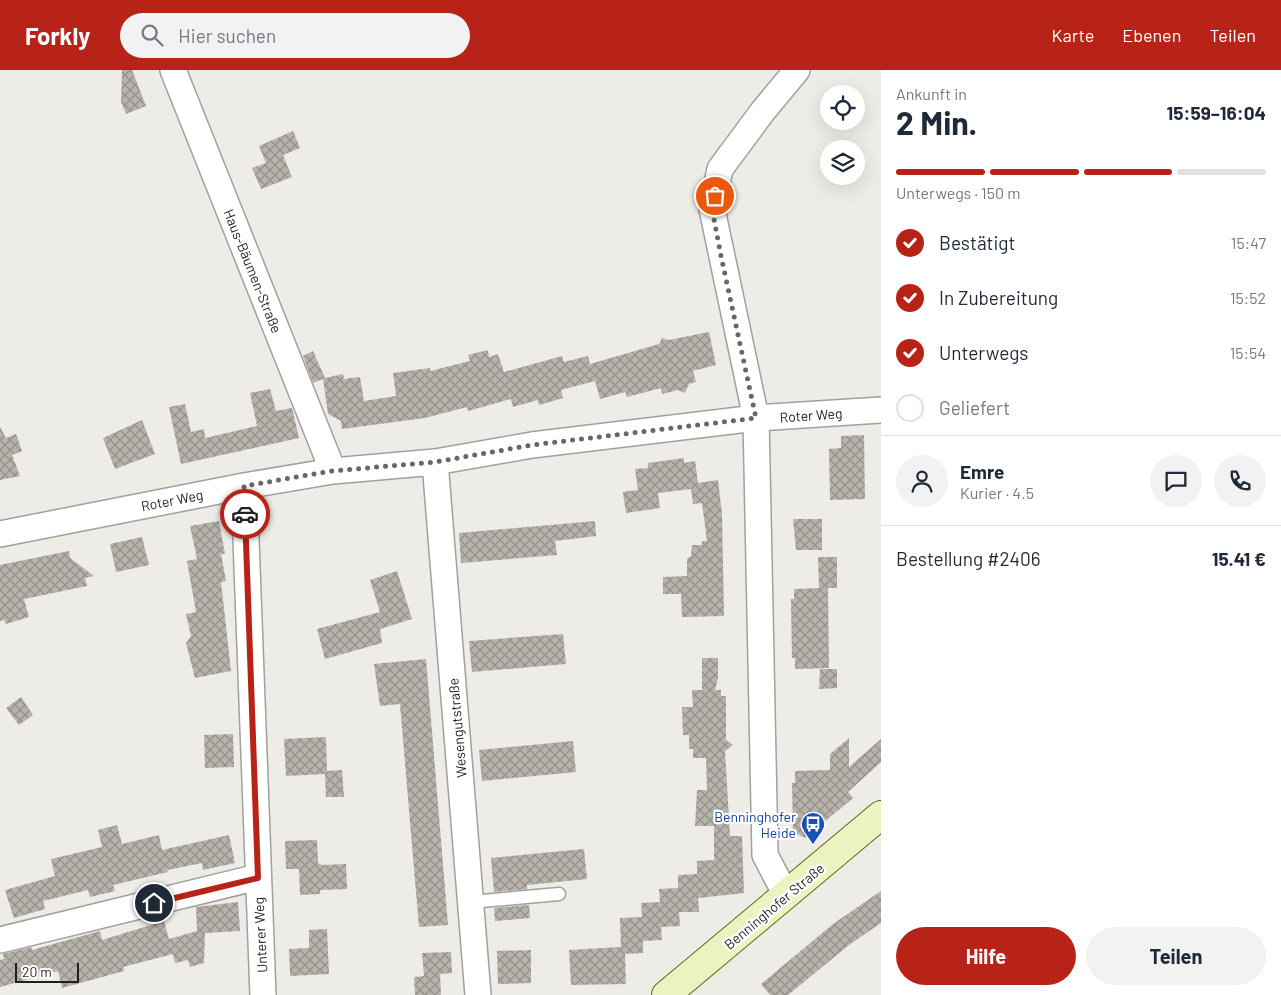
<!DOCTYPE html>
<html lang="de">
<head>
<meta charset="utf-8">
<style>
  :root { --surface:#fff; --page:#f2f2f3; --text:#1f2937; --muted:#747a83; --line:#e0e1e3; --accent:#b72316 }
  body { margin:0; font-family:Barlow,sans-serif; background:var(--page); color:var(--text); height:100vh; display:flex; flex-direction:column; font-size:19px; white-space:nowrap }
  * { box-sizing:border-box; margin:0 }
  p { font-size:16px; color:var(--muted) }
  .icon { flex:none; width:28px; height:28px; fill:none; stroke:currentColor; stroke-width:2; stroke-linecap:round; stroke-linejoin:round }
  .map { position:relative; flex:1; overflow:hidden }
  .panel { display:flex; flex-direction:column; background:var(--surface); width:400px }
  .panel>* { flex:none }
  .controls { position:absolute; left:820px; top:15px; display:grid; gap:10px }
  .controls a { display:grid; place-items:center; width:45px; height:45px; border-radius:50%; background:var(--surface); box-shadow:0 5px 20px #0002; font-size:25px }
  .scale { position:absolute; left:15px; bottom:12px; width:64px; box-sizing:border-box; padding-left:5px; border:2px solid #1f1f1f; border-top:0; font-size:14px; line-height:18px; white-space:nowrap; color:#1f1f1f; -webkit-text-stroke:4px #fff; paint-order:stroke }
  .pin { position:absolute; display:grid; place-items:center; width:42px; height:42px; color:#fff; margin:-21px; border:2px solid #fff; border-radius:50%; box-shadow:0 1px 5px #0007 }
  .courier { position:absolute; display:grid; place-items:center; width:50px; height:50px; margin:-25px; border:4px solid #b72316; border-radius:50%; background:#fff; color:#222; box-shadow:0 1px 6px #0007 }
  .summary em { font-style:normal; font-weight:700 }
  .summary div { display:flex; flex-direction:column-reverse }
  .summary { display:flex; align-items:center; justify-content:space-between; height:85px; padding:0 15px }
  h1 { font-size:32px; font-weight:700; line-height:38px }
  .bar { display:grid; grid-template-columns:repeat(4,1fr); gap:8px 5px; align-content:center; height:60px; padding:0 15px }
  .bar i { height:6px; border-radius:4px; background:var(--line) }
  .bar .active { background:var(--accent) }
  .bar p { grid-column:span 4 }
  .line { display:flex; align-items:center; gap:12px; padding:0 15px; border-top:1px solid var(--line) }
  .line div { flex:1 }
  .round { display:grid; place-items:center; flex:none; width:52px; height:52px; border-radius:26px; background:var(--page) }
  ol { padding:0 15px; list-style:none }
  li { display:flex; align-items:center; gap:15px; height:55px }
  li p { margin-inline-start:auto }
  li .icon { padding:5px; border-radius:50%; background:var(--accent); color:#fff; stroke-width:4 }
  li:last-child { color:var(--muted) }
  li i { width:28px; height:28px; border:2px solid var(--line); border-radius:50% }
  .cta { display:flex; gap:10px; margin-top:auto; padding:10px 15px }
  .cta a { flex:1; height:58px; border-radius:30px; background:var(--accent); color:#fff; font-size:20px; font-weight:700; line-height:58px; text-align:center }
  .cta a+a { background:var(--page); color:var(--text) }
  header { display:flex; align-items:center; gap:30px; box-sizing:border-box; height:70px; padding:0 25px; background:var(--accent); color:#fff }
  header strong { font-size:24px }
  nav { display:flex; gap:28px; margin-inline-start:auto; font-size:18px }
  .search { width:350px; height:45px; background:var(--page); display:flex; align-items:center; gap:12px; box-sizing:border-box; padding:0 18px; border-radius:28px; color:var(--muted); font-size:19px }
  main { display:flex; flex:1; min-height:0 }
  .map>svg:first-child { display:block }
  .building { fill:url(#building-cross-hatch) }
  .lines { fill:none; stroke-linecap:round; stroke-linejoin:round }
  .service-casing { stroke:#a0a0a0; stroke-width:15 }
  .minor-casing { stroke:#a0a0a0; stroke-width:28 }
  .secondary-casing { stroke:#5a6a11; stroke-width:30 }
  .service { stroke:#fff; stroke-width:12 }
  .minor { stroke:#fff; stroke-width:25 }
  .secondary { stroke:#ecf3c0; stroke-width:28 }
  .done { stroke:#676765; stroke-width:5; stroke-dasharray:0 9 }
  .route { stroke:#b72316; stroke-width:6 }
  .labels { text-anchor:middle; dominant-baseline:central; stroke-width:4.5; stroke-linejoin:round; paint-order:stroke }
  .street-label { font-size:14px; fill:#1f1f1f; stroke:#fff }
  .transit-label { font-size:14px; fill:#164399; stroke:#fff; text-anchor:end }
</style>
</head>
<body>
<header>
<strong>Forkly</strong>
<div class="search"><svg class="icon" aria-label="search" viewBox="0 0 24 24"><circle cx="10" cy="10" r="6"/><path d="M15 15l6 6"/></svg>Hier suchen</div>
<nav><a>Karte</a><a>Ebenen</a><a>Teilen</a></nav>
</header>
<main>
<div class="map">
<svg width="881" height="925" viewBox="0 0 881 925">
  <defs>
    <pattern id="building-cross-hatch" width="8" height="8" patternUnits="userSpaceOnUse" patternTransform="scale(1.25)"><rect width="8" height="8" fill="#b7b2ac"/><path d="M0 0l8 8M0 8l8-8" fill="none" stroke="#94908b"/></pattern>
  </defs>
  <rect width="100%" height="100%" fill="#eeece6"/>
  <!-- building -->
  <path class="building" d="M122,0H132L146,36L126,44L121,32Z
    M293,61L300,78L283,85L292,107L261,119L252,98L266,93L259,76Z
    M709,262L716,295L693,301L696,312L689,314L685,323L678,320L662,324L661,318L627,327L625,322L600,329L595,311L561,320L563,328L539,335L538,330L513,337L511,329L468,341L467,337L425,348L342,359L341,351L328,344L323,309L313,313L303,286L313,281L325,308L343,304L344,309L360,307L364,331L396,326L393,303L430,298V301L470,291L468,285L488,280L489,287L498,284L504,302L562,286L564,292L588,286L590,294L659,274L662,268L669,270Z
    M270,319L276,341L292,338L299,368L181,394L169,337L185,334L191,362L204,359L205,368L257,356L250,323Z
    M142,350L155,384L115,399L103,368Z
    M0,357L6,368L16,364L22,381L12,385L20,406L0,410Z
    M864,365L865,429L830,430L829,379L841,378V366Z
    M684,388V393L695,391L698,413L718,410L722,444L724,546L682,547L681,524H663V507L687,506V489L691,486L692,475H702V471H707L702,433L693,434L691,419L658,423L660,438L626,443L623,422L638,420L635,399L648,398V393Z
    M793,449H822V480H796Z
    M219,451L225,484H221L226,511L221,512L231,601L195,608L186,573L191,566L186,544L196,542L187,491L197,489L190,456Z
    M595,451L596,466L555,471L557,485L461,493L459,463Z
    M142,467L149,495L116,502L110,474Z
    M69,481L70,488L94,506L85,508L87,516L24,529L29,547L6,554L4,550L0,551V495Z
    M818,487H837V518H828L829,598L795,599V588H792L791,529H794V519L819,518Z
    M397,501L412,549L380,559L382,573L325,589L317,559L380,542L370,510Z
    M563,564L566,594L472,602L469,571Z
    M702,588H718V608L715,620H721V626H726V670L733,675L725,681L730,766H742L744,823L698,828L699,842H679L680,856L661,857L662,870L643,871V883L625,884L626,914L571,915L569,880L621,877L620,848L642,847L641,833L660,832L659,819L678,818V805L697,804V791L714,790V756H695L697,720H707L706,688H693V679H689V665H683L682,637H693L692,620H702Z
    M426,589L448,855L419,857L400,634L380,636L374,594Z
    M820,599H837V618L819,619Z
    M21,627L33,645L19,655L6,638Z
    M233,664L234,697L205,698L204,665Z
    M326,667L327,701L342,700L344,727H326L325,704L286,706L284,669Z
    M849,668V697L881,669V692L848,722L853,728L805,768L793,762L792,713H795V701L830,700V684Z
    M573,671L576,702L482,711L479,680Z
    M117,755L122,774L159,765L162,780L229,765L235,793L203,800L202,793L167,800L168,802L113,815L115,821L90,827L88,820L43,831L45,839L14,848L5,820L55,806L51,789L102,777L98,760Z
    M317,770L318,793L322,795L346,794L347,819L320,820V824L300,825L299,799H286L285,771Z
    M584,779L587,809L527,815V819L494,822L491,788Z
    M881,821V853L849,875L788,925H770L761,914L833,854Z
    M238,832L240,861L205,863L204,893L190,897L188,890L175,893L173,884L123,897L124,901L62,918L58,901L0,917V890L4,889L3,884L31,877L32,880L100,861L102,870L164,851L169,869L197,861L196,837Z
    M529,835L530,848L495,851L494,838Z
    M327,859L329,904L290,906L289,879L309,878V860Z
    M531,880V913L498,914L497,881Z
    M451,882L452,903L440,904L441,925H415L414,907L424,906L422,883Z"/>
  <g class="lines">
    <!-- service casing -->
    <g class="service-casing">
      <path id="service" d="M471,832L559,824"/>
    </g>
    <!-- minor casing -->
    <g class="minor-casing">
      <path id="minor" d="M173,0L333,401
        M435,392L478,925
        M244,416L263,925
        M0,464L244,416L333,401L435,392L532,375L756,348L881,340
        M786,825L765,785L756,348L712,139L720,99L763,41L797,0
        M0,870L258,807"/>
    </g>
    <!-- secondary casing -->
    <g class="secondary-casing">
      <path id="secondary" d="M666,925L881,745"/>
    </g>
    <!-- service -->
    <use href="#service" class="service"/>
    <!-- minor -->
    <use href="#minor" class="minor"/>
    <!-- secondary -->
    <use href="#secondary" class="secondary"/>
  </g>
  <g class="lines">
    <!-- done -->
    <path class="done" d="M245,444L244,416L332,401L435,392L532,375L756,348L721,186L712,139L715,126"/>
    <!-- route -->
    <path class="route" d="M154,833L258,808L245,444"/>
  </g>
  <!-- icons -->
  <defs>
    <g id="bus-pin" transform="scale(1.25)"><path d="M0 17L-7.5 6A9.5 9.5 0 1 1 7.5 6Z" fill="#1a4fb4" stroke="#fff"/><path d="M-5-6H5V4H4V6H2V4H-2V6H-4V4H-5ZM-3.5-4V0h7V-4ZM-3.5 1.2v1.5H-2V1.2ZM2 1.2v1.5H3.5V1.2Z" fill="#fff"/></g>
  </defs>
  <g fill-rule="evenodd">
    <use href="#bus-pin" x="813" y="754"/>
  </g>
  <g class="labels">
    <!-- street labels -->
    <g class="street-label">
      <text transform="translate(253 201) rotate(68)">Haus-Bäumen-Straße</text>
      <text transform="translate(811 345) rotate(-4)">Roter Weg</text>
      <text transform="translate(172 430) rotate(-11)">Roter Weg</text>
      <text transform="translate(457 658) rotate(-95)">Wesengutstraße</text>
      <text transform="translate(774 836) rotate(-40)">Benninghofer Straße</text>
      <text transform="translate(260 865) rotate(-93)">Unterer Weg</text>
    </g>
    <!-- transit labels -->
    <g class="transit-label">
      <text x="796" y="746">Benninghofer<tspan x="796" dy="16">Heide</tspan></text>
    </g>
  </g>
</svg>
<div class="controls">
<a><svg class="icon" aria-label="locate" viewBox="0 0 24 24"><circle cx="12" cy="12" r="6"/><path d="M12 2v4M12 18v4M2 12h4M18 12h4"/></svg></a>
<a><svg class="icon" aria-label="layers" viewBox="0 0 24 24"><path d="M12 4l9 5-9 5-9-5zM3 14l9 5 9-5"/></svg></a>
</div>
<div class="scale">20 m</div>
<div class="pin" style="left:715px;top:126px;background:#ea580c"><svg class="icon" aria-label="bag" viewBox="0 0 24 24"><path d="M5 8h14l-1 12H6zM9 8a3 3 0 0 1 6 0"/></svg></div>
<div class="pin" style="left:154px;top:833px;background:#1f2937"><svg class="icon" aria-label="home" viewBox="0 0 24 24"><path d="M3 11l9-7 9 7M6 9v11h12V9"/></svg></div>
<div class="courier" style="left:245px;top:444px"><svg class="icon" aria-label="car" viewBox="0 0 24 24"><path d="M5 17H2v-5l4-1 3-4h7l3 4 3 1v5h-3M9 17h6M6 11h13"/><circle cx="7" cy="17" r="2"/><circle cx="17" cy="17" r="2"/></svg></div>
</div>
<section class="panel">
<div class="summary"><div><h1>2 Min.</h1><p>Ankunft in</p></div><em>15:59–16:04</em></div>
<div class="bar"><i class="active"></i><i class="active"></i><i class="active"></i><i></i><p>Unterwegs · 150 m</p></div>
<ol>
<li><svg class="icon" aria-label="check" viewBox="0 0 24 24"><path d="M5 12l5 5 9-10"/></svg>Bestätigt<p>15:47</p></li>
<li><svg class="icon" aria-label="check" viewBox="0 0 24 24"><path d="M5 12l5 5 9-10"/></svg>In Zubereitung<p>15:52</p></li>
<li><svg class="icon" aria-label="check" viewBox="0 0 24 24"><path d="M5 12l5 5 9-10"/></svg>Unterwegs<p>15:54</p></li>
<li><i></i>Geliefert</li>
</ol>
<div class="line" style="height:90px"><a class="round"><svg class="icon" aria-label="person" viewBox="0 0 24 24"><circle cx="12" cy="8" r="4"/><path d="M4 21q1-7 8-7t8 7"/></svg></a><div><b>Emre</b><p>Kurier · 4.5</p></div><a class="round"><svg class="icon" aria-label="chat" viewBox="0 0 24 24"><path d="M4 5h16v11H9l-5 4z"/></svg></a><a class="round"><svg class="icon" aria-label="phone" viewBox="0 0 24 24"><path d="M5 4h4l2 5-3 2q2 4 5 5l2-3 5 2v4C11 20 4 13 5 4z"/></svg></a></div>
<div class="line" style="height:65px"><div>Bestellung #2406</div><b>15.41 €</b></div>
<div class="cta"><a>Hilfe</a><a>Teilen</a></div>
</section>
</main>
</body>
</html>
